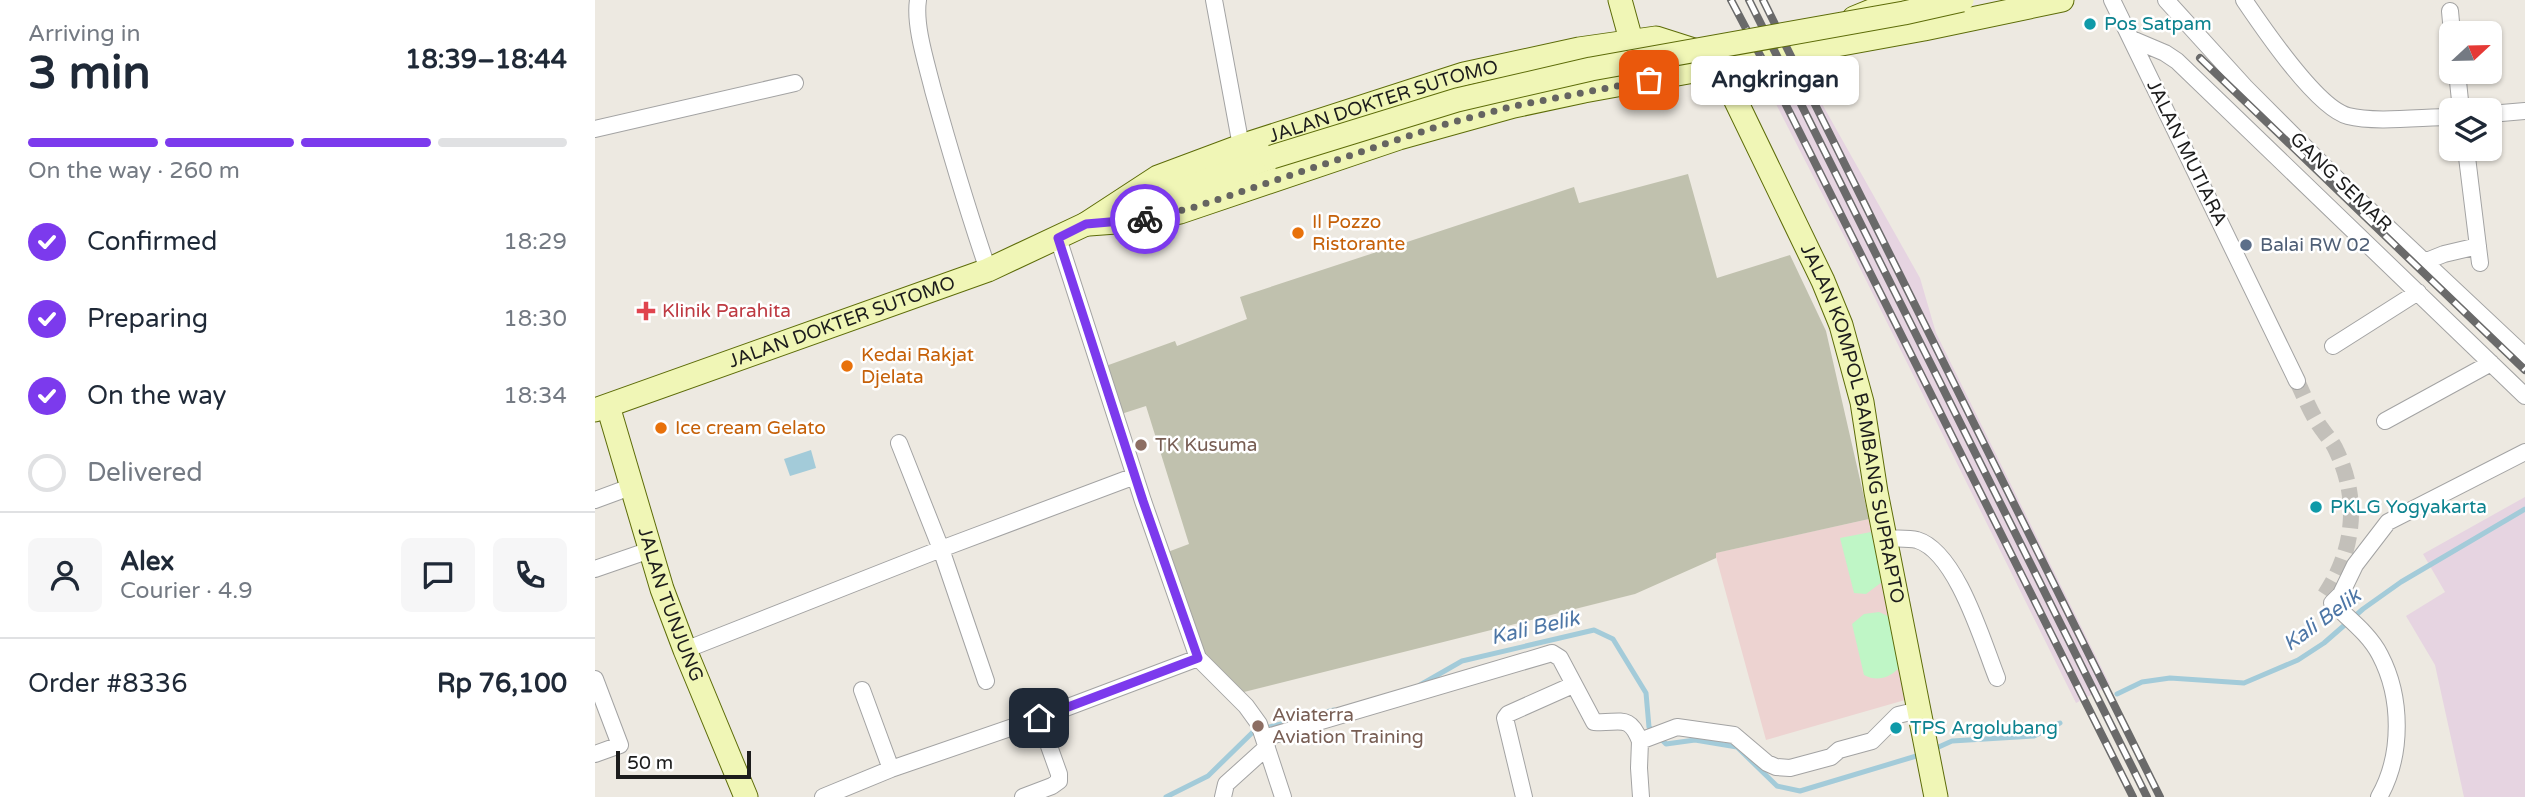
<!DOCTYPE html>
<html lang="en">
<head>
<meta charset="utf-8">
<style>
  :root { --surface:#fff; --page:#f6f6f7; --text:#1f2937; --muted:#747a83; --line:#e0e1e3; --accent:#7c3aed }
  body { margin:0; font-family:"Varela Round",sans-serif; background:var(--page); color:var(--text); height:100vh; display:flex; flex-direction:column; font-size:26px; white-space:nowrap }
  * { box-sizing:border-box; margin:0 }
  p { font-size:23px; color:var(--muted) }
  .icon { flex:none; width:38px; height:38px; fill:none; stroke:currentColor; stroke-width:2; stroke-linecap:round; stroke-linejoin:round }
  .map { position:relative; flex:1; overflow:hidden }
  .sheet { display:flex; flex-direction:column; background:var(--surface); width:595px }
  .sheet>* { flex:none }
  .needle { width:46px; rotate:68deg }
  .tools { position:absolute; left:1844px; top:21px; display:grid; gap:14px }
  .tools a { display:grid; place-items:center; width:63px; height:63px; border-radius:10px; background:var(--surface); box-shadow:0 2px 5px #0004; font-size:35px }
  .scale { position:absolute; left:21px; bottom:18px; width:135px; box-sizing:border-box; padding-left:7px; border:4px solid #1c1c1c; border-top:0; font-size:19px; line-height:24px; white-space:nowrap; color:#1c1c1c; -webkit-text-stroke:5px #fff; paint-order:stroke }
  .pin { position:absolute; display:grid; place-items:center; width:60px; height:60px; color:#fff; margin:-30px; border-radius:14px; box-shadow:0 4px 10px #0006 }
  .courier { position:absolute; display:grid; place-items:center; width:70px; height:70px; margin:-35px; border:5px solid #7c3aed; border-radius:50%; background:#fff; color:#222; box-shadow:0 2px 9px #0007 }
  .bubble { position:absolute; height:49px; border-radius:10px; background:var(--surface); box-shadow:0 2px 5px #0004; font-size:23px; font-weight:700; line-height:49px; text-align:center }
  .headline em { font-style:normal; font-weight:700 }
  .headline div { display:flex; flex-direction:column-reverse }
  .headline { display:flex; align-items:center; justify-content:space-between; height:119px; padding:0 28px }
  h1 { font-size:46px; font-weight:700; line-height:52px }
  .bar { display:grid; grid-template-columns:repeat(4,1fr); gap:10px 7px; align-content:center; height:84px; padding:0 28px }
  .bar i { height:9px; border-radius:5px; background:var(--line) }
  .bar .active { background:var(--accent) }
  .bar p { grid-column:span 4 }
  .line { display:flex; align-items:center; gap:18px; padding:0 28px; border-top:2px solid var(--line) }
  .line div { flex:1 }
  .round { display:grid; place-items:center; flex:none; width:74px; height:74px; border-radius:10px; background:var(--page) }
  ol { padding:0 28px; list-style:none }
  li { display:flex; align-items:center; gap:21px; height:77px }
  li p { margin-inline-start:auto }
  li .icon { padding:7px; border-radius:50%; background:var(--accent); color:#fff; stroke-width:4 }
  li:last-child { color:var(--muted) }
  li i { width:38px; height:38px; border:4px solid var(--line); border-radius:50% }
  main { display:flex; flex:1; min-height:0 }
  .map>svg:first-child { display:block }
  .commercial { fill:#edd3d1 }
  .industrial { fill:#e6d4e1 }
  .construction { fill:#c0c1ae }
  .park { fill:#bff6c6 }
  .water { fill:#a3cbd9 }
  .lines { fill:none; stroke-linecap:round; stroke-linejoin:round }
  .stream { stroke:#a3cbd9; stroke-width:5 }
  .street-tunnel { stroke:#c3c0ba; stroke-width:16; stroke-dasharray:16 8; stroke-linecap:butt }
  .street-casing { stroke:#a3a3a3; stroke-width:18 }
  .secondary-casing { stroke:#5d6c09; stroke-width:25 }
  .street { stroke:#fff; stroke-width:16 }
  .secondary { stroke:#f0f6b6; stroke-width:23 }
  .rail-casing { stroke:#6a6a6a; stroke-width:8 }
  .rail { stroke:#fff; stroke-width:5; stroke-dasharray:16; stroke-linecap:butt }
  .secondary-bridge-casing { stroke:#5d6c09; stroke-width:25; stroke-linecap:butt }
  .secondary-bridge { stroke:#f0f6b6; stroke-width:23 }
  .done { stroke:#656461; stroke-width:7; stroke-dasharray:0 12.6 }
  .route { stroke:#7c3aed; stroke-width:9 }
  .culture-dot { fill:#0f9aa8; stroke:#fff; stroke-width:2.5 }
  .food-dot { fill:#e8710a; stroke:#fff; stroke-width:2.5 }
  .service-dot { fill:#5c6f8a; stroke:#fff; stroke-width:2.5 }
  .health-dot { fill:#e0444e; stroke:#fff; stroke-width:2.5 }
  .education-dot { fill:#8d6e63; stroke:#fff; stroke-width:2.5 }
  .labels { text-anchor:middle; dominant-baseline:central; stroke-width:5; stroke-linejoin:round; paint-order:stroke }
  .culture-label { font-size:19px; fill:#0d838f; stroke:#fff; text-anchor:start }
  .street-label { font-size:19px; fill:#1c1c1c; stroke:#fff }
  .food-label { font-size:19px; fill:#c56008; stroke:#fff; text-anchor:start }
  .service-label { font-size:19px; fill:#4e5e75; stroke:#fff; text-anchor:start }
  .health-label { font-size:19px; fill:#be3a42; stroke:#fff; text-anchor:start }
  .education-label { font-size:19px; fill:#785e54; stroke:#fff; text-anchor:start }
  .water-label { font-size:21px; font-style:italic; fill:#4d76a6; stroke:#fff }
</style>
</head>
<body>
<main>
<section class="sheet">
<div class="headline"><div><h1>3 min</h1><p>Arriving in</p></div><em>18:39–18:44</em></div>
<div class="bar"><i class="active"></i><i class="active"></i><i class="active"></i><i></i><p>On the way · 260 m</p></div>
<ol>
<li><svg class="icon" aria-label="check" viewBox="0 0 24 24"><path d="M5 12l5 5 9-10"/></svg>Confirmed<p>18:29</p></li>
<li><svg class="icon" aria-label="check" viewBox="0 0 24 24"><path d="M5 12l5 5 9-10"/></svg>Preparing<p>18:30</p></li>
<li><svg class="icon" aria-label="check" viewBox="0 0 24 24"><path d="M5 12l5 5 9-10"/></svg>On the way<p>18:34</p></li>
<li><i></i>Delivered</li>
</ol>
<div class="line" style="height:126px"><a class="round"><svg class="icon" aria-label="person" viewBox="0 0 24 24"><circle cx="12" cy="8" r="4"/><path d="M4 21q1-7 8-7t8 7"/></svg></a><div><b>Alex</b><p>Courier · 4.9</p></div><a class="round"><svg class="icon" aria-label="chat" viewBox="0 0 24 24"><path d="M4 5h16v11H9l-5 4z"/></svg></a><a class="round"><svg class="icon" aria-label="phone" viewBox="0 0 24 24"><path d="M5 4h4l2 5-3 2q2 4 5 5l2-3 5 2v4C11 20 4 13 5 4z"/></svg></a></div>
<div class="line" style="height:91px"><div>Order #8336</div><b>Rp 76,100</b></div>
</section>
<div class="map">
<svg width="1930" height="797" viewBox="0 0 1930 797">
  <rect width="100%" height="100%" fill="#ede9e1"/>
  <!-- commercial -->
  <path class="commercial" d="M1274,519L1310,700L1171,740L1120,553Z"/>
  <!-- industrial -->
  <path class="industrial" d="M1217,61L1231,86L1222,95L1325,278L1341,333L1515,685L1481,703L1253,244L1165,73Z
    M1930,497V797H1869L1840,665L1811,616L1850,592L1828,554Z"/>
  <!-- construction -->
  <path class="construction" d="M1093,174L1122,278L1195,255L1231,331L1274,519L1121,553V558L1040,594L645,693L606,656L570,553L594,544L551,406L523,415L508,367L580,341L582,346L652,319L645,297L979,187L984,203Z"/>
  <!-- park -->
  <path class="park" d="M1276,532L1287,582L1271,594L1259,593L1245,538Z
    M1284,612L1293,616L1304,668C1294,678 1282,682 1269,675L1257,624L1269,614Z"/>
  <!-- water -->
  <path class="water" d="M216,450L221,468L195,476L189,459Z"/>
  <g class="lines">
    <!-- stream -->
    <path class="stream" d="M825,685L867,661L999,630L1018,639L1051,693L1054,727L1071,744L1100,740L1142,747L1182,786L1205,791L1328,754
      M1522,694L1547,682L1575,678L1649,683L1703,660L1729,643L1768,609L1806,582L1930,509
      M1337,750L1357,741L1439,736L1465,723
      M571,797L613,776L659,731L739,710"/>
    <!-- street-tunnel -->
    <path class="street-tunnel" d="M1702,381C1709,396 1715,411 1724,425C1730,434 1738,442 1742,452C1765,501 1759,552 1729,596L1745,610"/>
    <!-- street casing -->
    <g class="street-casing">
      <path id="street" d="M323,0C319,26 332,65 338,90C355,151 373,211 393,270
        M619,0L646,146
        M1517,0L1702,381
        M1571,0L1650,87L1752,189L1930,356
        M1649,0C1668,28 1722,108 1753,116C1780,123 1828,117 1857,117
        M1855,11L1857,33
        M1537,39L1570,53L1582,61L1930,396
        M1862,72L1866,110
        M1895,114L1930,111
        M0,129L200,83
        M1871,149L1885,263
        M463,238L548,501L603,658L651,706L664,724L688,797
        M1829,262L1849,254L1883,246
        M1738,346L1823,292
        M1790,421L1896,363
        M304,443L346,549L391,681
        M0,500L38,486
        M1290,538C1300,539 1313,538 1322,540C1362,552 1388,643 1402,678
        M0,569L55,550
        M1737,603L1746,594L1760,565L1793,522L1930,452
        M1745,610C1759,623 1776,637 1785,655C1807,697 1808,755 1784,797
        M90,650L346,549L540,476
        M0,679L25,745L0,754
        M267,690L296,769
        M669,738L957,653L965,658L999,722C1025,724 1034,713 1045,741
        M228,797L296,769L444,718L603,658
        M428,797L457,786L464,781V774L444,718
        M628,797L631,784L672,747
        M929,797L910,718L913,714L978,685
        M1046,797L1044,768L1045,741L1082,727L1139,735L1172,763L1181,767L1195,768L1236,757L1244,750L1277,741L1303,715L1324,710"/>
    </g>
    <!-- secondary casing -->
    <g class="secondary-casing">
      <g id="secondary">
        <path d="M1025,0L1036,40L1029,52"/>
        <path d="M1259,18L1303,0"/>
        <path id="s1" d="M491,224L563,177L646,146L869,74L984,49L1061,38L1108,53L1125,68L1228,281L1246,325L1267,402L1281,492L1341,797"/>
        <path d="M494,224L548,220L585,212L804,138L919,106L989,91L1329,29L1467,0"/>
        <path id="s2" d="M13,406L67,589L90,650L151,797"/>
        <path id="s3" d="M0,410L393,270L491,224L677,157"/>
      </g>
    </g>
    <!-- street -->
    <use href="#street" class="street"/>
    <!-- secondary -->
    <use href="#secondary" class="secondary"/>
    <!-- rail casing -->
    <g class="rail-casing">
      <path id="rail" d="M1136,0L1187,97L1538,797
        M1154,0L1552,797
        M1168,0L1565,797
        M1605,58L1930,370"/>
    </g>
    <!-- rail -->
    <use href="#rail" class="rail"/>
    <!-- secondary-bridge casing -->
    <g class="secondary-bridge-casing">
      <path id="secondary-bridge" d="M677,157L862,100L996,69L1309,13L1367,0"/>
    </g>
    <!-- secondary-bridge -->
    <use href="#secondary-bridge" class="secondary-bridge"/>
  </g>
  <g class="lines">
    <!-- done -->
    <path class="done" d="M550,219L600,207L847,125L919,106L1054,80"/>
    <!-- route -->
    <path class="route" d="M444,718L603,658L548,501L463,238L491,224L550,219"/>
  </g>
  <!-- markers -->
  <g class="culture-dot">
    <circle cx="1495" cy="24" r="7"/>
    <circle cx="1721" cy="507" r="7"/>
    <circle cx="1301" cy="728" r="7"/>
  </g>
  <g class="food-dot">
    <circle cx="703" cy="233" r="7"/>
    <circle cx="252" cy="366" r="7"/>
    <circle cx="66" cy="428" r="7"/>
  </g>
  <circle class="service-dot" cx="1651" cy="245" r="7"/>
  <path class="health-dot" d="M47.5 300.5h7v7h7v7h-7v7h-7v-7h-7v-7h7z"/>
  <g class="education-dot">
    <circle cx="546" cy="445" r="7"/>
    <circle cx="663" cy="726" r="7"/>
  </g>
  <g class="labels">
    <!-- culture labels -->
    <g class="culture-label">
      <text x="1509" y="24">Pos Satpam</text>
      <text x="1735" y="507">PKLG Yogyakarta</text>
      <text x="1315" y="728">TPS Argolubang</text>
    </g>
    <!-- street labels -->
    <g class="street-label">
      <text stroke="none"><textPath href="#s1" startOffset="324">JALAN DOKTER SUTOMO</textPath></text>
      <text transform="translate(1592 153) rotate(64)">JALAN MUTIARA</text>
      <text transform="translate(1746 182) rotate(44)">GANG SEMAR</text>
      <text stroke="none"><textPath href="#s3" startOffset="262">JALAN DOKTER SUTOMO</textPath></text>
      <text stroke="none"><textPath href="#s1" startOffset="1059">JALAN KOMPOL BAMBANG SUPRAPTO</textPath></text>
      <text stroke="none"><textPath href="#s2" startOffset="208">JALAN TUNJUNG</textPath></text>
    </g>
    <!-- food labels -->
    <g class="food-label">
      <text x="717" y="222">Il Pozzo<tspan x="717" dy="22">Ristorante</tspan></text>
      <text x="266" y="355">Kedai Rakjat<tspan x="266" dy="22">Djelata</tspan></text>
      <text x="80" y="428">Ice cream Gelato</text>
    </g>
    <!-- service labels -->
    <g class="service-label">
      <text x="1665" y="245">Balai RW 02</text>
    </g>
    <!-- health labels -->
    <g class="health-label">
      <text x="67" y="311">Klinik Parahita</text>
    </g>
    <!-- education labels -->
    <g class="education-label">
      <text x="560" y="445">TK Kusuma</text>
      <text x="677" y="715">Aviaterra<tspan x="677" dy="22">Aviation Training</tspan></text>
    </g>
    <!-- water labels -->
    <g class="water-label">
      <text transform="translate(1727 620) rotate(-36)">Kali Belik</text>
      <text transform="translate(940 628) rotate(-13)">Kali Belik</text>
    </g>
  </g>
</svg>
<div class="tools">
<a><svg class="needle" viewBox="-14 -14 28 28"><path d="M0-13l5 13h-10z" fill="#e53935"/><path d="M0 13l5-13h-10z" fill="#747a83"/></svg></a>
<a><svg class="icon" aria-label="layers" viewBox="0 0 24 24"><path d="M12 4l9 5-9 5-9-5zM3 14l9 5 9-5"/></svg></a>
</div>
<div class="scale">50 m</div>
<div class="pin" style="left:1054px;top:80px;background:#ea580c"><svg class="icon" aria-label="bag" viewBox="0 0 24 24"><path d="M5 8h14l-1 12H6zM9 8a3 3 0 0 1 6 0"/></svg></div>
<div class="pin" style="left:444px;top:718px;background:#1f2937"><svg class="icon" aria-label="home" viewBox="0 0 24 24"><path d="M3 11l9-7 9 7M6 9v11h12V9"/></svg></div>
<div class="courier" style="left:550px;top:219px"><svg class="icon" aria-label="bike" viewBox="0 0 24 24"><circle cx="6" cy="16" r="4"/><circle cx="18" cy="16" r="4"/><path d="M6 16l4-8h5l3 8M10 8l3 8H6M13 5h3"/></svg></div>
<div class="bubble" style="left:1096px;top:56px;width:168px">Angkringan</div>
</div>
</main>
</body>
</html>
